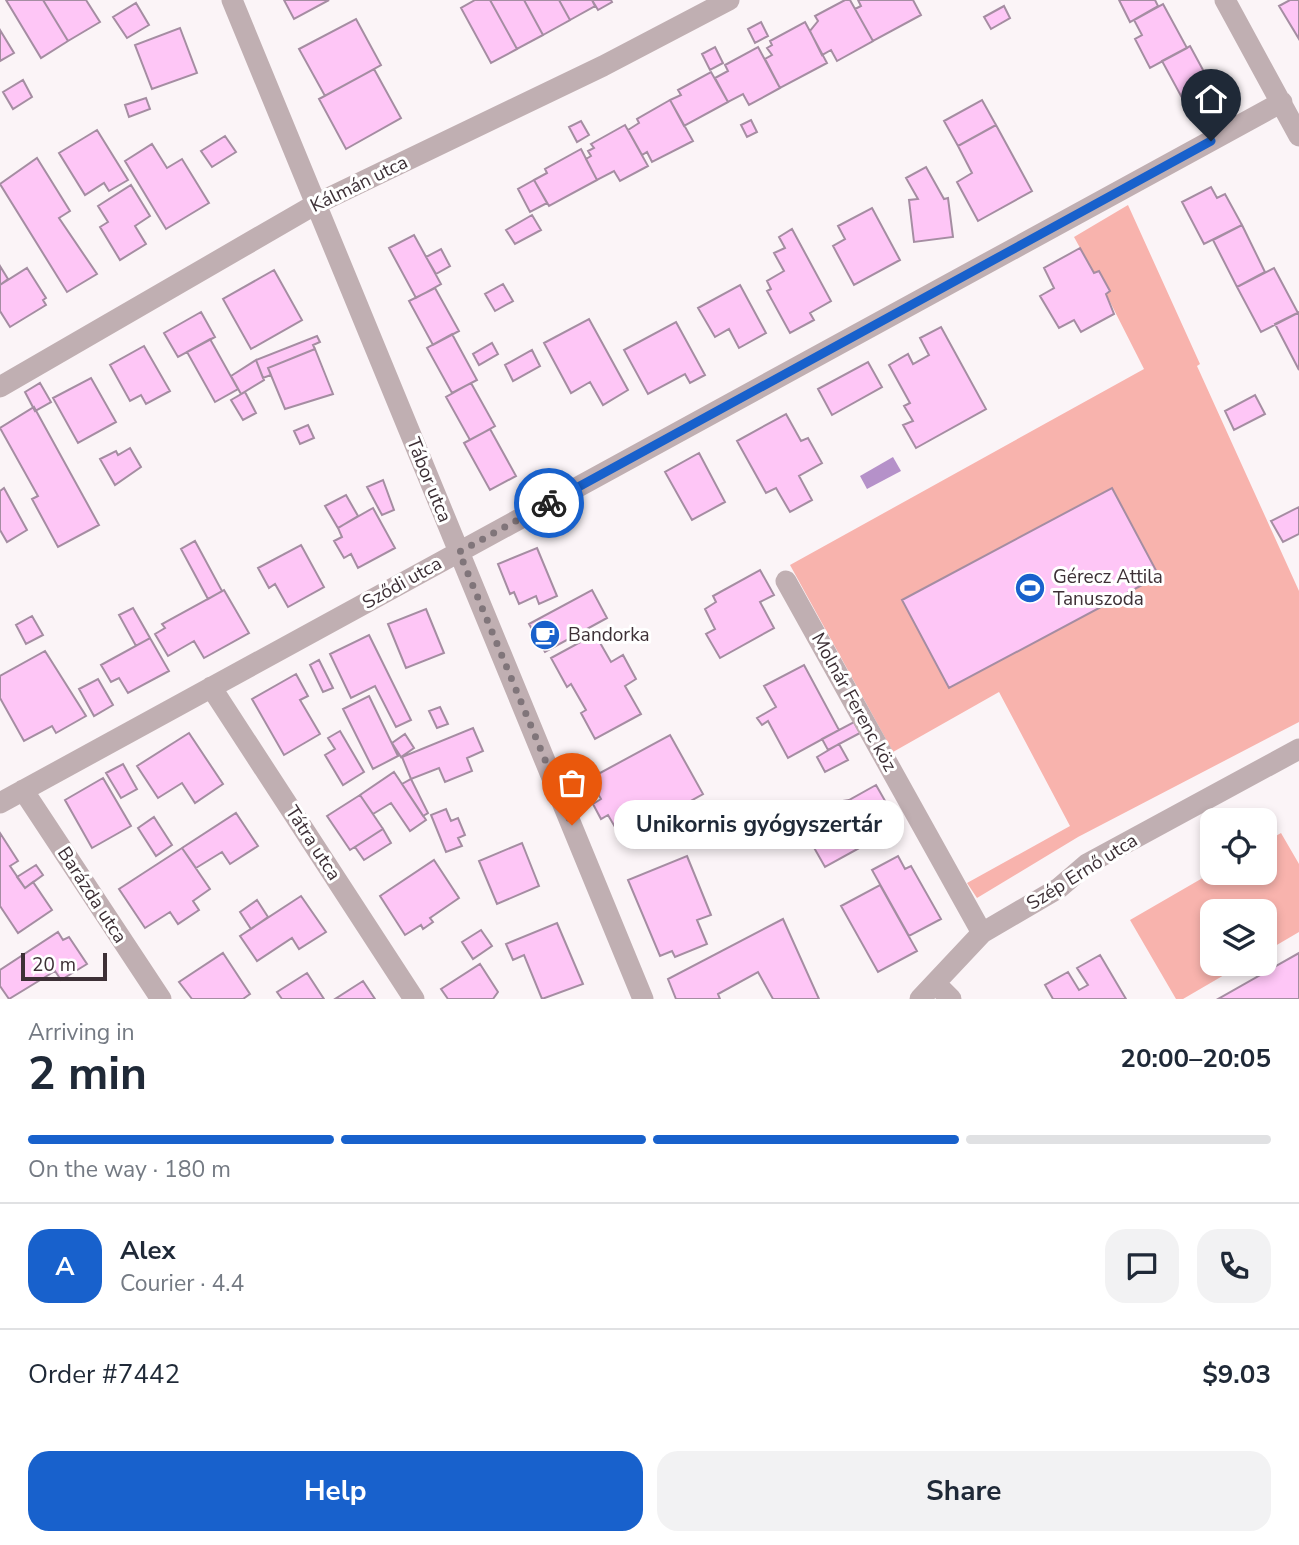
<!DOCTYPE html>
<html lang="en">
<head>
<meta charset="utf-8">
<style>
  :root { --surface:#fff; --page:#f2f2f3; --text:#1f2937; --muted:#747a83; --line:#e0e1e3; --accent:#1861cc }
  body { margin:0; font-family:"Nunito Sans",sans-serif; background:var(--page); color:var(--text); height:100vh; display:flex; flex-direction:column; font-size:26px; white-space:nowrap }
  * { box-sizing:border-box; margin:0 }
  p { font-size:23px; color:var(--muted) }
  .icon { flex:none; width:38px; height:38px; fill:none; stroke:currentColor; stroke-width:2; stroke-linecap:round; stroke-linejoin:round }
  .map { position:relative; height:999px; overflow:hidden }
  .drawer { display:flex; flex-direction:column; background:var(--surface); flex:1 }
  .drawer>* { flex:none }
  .fabs { position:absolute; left:1200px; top:808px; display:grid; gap:14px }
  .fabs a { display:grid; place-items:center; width:77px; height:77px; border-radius:14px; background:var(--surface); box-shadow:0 4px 10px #0003; font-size:35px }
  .scale { position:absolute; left:21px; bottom:18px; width:86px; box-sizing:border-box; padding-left:7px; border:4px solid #3d3036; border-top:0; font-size:19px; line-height:24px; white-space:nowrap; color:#3d3036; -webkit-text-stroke:5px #fff; paint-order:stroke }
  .pin { position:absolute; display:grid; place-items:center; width:60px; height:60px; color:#fff; margin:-72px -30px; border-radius:50% 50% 50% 0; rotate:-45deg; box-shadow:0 0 7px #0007 }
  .pin .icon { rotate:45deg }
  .courier { position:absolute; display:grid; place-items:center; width:70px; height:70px; margin:-35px; border:5px solid #1861cc; border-radius:50%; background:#fff; color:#222; box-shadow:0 2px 9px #0007 }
  .bubble { position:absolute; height:49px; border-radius:21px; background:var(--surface); box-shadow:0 4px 10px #0003; font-size:23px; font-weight:700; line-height:49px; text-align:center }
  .summary em { font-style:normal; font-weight:700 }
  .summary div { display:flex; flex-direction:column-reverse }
  .summary { display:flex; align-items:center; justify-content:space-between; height:119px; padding:0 28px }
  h1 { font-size:46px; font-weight:700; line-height:52px }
  .bar { display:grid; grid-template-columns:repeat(4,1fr); gap:10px 7px; align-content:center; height:84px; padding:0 28px }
  .bar i { height:9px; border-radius:5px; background:var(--line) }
  .bar .current { background:var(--accent) }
  .bar p { grid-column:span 4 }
  .line { display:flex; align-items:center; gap:18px; padding:0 28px; border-top:2px solid var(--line) }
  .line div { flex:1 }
  .round { display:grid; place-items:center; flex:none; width:74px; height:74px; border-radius:21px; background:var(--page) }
  .cta { display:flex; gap:14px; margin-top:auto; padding:14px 28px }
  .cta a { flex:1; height:80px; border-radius:21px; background:var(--accent); color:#fff; font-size:28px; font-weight:700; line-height:80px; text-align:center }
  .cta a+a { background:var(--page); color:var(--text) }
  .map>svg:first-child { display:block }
  .green { fill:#f8b3ad }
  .water { fill:#b591c9 }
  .building { fill:#fec6f6; stroke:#a58da2; stroke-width:2 }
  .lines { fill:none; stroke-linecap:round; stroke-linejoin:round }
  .minor { stroke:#c0afb2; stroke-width:21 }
  .done { stroke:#80757a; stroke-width:7; stroke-dasharray:0 12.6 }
  .route { stroke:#1861cc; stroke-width:9 }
  .labels { text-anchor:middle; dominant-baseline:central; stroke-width:6; stroke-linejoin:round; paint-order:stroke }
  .street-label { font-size:19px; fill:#3d3036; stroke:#fff }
  .poi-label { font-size:19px; fill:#3d3036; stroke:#fff; text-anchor:start }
</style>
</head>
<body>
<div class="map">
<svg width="1299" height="999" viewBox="0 0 1299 999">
  <rect width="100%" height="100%" fill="#fbf4f7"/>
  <!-- green -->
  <path class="green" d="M1128,205L1200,364L1197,366L1299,591V722L1078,837L977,898L967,883L1070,826L999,692L893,752L790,565L1144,369L1106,294L1110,291L1099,271L1094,273L1074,237Z
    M1281,833L1299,864V932L1265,952V912H1213V964H1243L1183,999H1176L1130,920L1213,872L1265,873V842Z"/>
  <!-- water -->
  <path class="water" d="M893,457L901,471L867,489L860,476Z"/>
  <!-- building -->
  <path class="building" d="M6,0H43L68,41L41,58Z
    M43,0H86L100,22L68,41Z
    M284,0H329L294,19Z
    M475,0H490L517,49L491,63L461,8Z
    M490,0H524L543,35L517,49Z
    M524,0H559L570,20L543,35Z
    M559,0H592L595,6L570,20Z
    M592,0H611L612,2L598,10Z
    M845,0H850L873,41L837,61L831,50L822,55L810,31L818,21L815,16Z
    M858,0H913L921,15L873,41L855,9L861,6Z
    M1119,0H1155L1158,6L1130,22Z
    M1290,0H1299V39L1279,6Z
    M136,3L149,25L127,38L113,17Z
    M1163,4L1187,48L1150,68L1135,39L1142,35L1134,20Z
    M1004,6L1010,18L991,29L984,17Z
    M356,19L381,65L325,96L299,49Z
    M761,22L768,36L755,43L748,29Z
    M805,22L827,63L780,88L765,59L772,55L767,48L772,45L770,41Z
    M180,28L197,73L152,89L135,45Z
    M0,30L14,53L0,61Z
    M1190,46L1215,92L1187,107L1162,61Z
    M715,47L723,63L710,70L702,54Z
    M758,47L780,88L749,105L743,94L728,102L715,78L728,71L725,65Z
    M374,69L401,118L346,149L319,99Z
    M711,72L728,102L684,126L670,100L681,95L678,90Z
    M23,80L32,97L13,109L3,92Z
    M146,98L150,109L129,117L125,105Z
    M670,100L693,141L652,162L647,152L642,155L628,130L639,123L637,119Z
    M982,100L996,125L958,146L944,121Z
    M751,120L757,132L747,137L741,125Z
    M581,121L589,135L577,142L569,127Z
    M625,125L648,166L620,181L614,171L597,180L586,159L591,156L588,151L594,148L591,144Z
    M996,125L1032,191L978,221L957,182L972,173L958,146Z
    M97,130L128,180L109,191L104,183L85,195L59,153Z
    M225,136L236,152L212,167L201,151Z
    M152,144L167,168L182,159L209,203L166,229L125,161Z
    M581,149L597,180L549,206L534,180L547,173L545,169Z
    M37,158L70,211L59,218L97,274L67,292L0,184Z
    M926,167L944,199L948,198L953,237L914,242L909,200L918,199L906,178Z
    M534,180L547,203L530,212L518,189Z
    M131,185L150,216L135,226L146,244L120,260L100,227L108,222L98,206Z
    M1211,187L1217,198L1225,194L1242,225L1204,244L1182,202Z
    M872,208L900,260L854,285L833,246L845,239L838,226Z
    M532,215L541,230L515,244L506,230Z
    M1242,225L1265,272L1237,287L1213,240Z
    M792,229L831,301L810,313L814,320L790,333L767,291L771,289L767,281L784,271L774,253L785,248L779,237Z
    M414,235L441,284L416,298L389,248Z
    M1080,248L1094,273L1099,271L1110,291L1106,294L1114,314L1081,332L1074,320L1059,328L1040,296L1054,288L1044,268Z
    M441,249L450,266L436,274L426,257Z
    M0,266L8,279L0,285Z
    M27,268L46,298L43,300L46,305L10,327L0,311V285Z
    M1274,268L1298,313L1261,332L1237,287Z
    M274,270L302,320L251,349L223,299Z
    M503,284L513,301L495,311L485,294Z
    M740,285L766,333L739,348L729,329L715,337L698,308Z
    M435,288L459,331L433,345L409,301Z
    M201,312L215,337L178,357L164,333Z
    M1299,312V370L1275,324Z
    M589,319L628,390L603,405L590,382L571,393L544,343Z
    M676,322L705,375L690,383L685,374L648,394L624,350Z
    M941,327L986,409L916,448L903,425L913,421L904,406L910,403L889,365L908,354L913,364L929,355L920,338Z
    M452,334L477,380L452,393L427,348Z
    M317,336L320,342L313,345L315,349L268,368L271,375L263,378L256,360Z
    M210,339L238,389L215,402L187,352Z
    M492,343L498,354L479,365L473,354Z
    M144,346L170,391L146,404L141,395L130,401L110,365Z
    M315,349L333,394L285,409L268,368Z
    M532,350L540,366L513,381L505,365Z
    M256,360L264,380L241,394L231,376Z
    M868,362L882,387L832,415L818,389Z
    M91,378L116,422L78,443L53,398Z
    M40,383L51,402L35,411L25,392Z
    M471,383L495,426L470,440L446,397Z
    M245,392L256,413L243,420L231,400Z
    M1255,395L1265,414L1234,430L1225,411Z
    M34,407L99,525L58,547L32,499L38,496L0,428Z
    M786,414L801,441L808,438L822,463L799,476L812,500L790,512L776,488L766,493L737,441Z
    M308,425L314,438L300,444L294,431Z
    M490,429L516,476L490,490L464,443Z
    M130,448L141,467L115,485L100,459L116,451L118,455Z
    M699,453L725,502L692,520L665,472Z
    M383,480L394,510L382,515L367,487Z
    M4,488L27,530L7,542L0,530V491Z
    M1112,488L1159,576L949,688L902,600Z
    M346,495L358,516L338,528L325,506Z
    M1299,507V534L1283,542L1271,521Z
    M373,508L395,548L358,568L351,554L344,558L334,541L342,537L338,528Z
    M195,541L222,591L208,599L181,549Z
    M301,545L324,587L288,607L275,584L269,588L258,568Z
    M537,548L557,596L539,604L536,596L519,604L514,592L510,594L498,564Z
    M760,570L774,595L760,602L774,628L720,658L706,634L715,629L705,609L716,602L713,596Z
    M224,590L249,633L204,658L194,641L168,656L155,634L165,628L162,624Z
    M592,590L607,618L545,652L529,624Z
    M133,608L150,638L136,646L119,615Z
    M426,609L444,653L406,668L388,624Z
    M32,616L43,635L26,644L16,625Z
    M595,634L611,662L623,655L636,679L625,686L641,714L595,739L581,713L586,710L571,684L567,687L551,658Z
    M369,635L411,720L396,727L375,686L351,698L330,654Z
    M150,638L169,671L128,693L119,678L111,682L101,665Z
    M45,651L86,716L56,733L52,726L24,741L0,698V676Z
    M319,660L333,688L323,692L310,665Z
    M804,665L839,730L788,758L768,721L762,725L757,718L776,707L764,686Z
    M296,674L308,696L300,700L320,734L284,755L252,699Z
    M98,679L113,705L94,716L79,689Z
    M369,696L398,756L373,769L343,709Z
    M440,707L448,724L437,728L429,711Z
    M854,722L860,733L828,750L822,739Z
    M473,728L483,751L467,758L472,771L445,782L439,768L411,779L402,757Z
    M340,731L364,772L343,785L325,755L335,749L328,738Z
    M189,733L223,784L195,803L182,783L158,798L137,766Z
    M405,734L414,748L401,757L392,743Z
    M670,735L703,794L622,839L608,815L601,819L593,804L601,799L589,779Z
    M839,744L848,760L825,772L817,757Z
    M123,764L137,789L121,798L106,773Z
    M394,772L426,820L410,831L391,803L373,814L360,795Z
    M103,778L131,826L92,848L65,800Z
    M411,779L428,813L423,816L402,784Z
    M876,785L892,813L865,828L872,841L825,867L792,809L849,800Z
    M360,795L383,829L350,850L327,816Z
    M446,809L451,821L458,818L465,835L458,838L462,846L446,852L431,815Z
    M236,813L258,846L230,864L222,852L196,868L182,848Z
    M154,817L172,845L156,856L138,828Z
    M383,829L391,843L364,860L355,847Z
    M0,833L18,861L10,866L25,888L33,882L52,910L18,933L0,906Z
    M522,843L539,886L497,904L479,861Z
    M182,848L210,889L193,901L199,910L178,924L170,912L145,928L119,889Z
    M687,856L711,915L697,920L707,944L675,957L672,951L660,956L628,880Z
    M898,856L905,869L911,866L941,919L909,936L872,870Z
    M434,860L459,898L430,918L433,922L423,929L421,925L405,935L380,896Z
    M36,865L43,875L25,888L17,877Z
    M880,885L917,951L878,972L841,906Z
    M301,896L326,932L299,949L292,938L257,961L240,936Z
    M257,900L268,917L251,929L240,912Z
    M783,919L819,999H773L758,972L718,994L720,999H676L668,979Z
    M557,923L583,984L542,999L524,955L513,960L506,944Z
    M481,930L492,946L473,959L462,942Z
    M58,932L63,940L69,937L87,964L61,980L55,971L9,999L0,986V970Z
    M223,953L250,994L243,999H192L179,982Z
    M1299,953V999H1218Z
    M1100,955L1126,999H1053L1045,985L1068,972L1079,990L1088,985L1077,968Z
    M480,964L498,992L493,999H448L441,989Z
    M307,973L324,999H282L277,992Z
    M363,981L375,999H335Z"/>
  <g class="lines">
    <!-- minor -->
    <path class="minor" d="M232,0L643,999
      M1225,0L1299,136
      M0,387L316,204L603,66L729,0
      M786,581L982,933
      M211,687L414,999
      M23,790L161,999
      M0,803L1282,102
      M935,983L951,999
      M920,999L982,933L1059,888L1087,864L1299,749"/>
  </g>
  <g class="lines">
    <!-- done -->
    <path class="done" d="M549,503L459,552L572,825"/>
    <!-- route -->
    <path class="route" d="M549,503L1211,141"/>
  </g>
  <!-- icons -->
  <defs>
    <g id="stadium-disc" transform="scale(1.575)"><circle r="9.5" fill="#1861cc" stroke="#fff"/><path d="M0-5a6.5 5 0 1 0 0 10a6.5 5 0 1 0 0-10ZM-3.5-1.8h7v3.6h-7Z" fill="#fff"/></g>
    <g id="cafe-disc" transform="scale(1.575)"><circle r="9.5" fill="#1861cc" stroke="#fff"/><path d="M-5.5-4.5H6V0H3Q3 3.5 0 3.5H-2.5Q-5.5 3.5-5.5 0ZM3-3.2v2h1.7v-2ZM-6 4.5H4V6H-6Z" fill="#fff"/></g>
  </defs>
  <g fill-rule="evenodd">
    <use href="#stadium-disc" x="1030" y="588"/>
    <use href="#cafe-disc" x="545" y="635"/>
  </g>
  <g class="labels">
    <!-- street labels -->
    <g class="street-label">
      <text transform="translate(359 184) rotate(-26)">Kálmán utca</text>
      <text transform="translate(429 480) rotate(68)">Tábor utca</text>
      <text transform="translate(402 583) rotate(-29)">Sződi utca</text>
      <text transform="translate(854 702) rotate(61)">Molnár Ferenc köz</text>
      <text transform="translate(313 843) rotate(57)">Tátra utca</text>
      <text transform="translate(1082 872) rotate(-32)">Szép Ernő utca</text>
      <text transform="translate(92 895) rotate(57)">Barázda utca</text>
    </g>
    <!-- poi labels -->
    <g class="poi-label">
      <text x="1053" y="577">Gérecz Attila<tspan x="1053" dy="22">Tanuszoda</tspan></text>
      <text x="568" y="635">Bandorka</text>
    </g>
  </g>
</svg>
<div class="fabs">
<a><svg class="icon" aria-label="locate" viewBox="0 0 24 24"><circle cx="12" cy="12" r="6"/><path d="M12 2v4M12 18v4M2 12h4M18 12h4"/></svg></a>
<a><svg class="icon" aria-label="layers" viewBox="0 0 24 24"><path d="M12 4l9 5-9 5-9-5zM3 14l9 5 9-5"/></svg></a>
</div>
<div class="scale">20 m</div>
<div class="pin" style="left:572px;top:825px;background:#ea580c"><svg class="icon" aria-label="bag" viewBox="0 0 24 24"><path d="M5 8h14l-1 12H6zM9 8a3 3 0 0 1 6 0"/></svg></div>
<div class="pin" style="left:1211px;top:141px;background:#1f2937"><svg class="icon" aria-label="home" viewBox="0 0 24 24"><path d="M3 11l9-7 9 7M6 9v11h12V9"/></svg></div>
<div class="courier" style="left:549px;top:503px"><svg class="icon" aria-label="bike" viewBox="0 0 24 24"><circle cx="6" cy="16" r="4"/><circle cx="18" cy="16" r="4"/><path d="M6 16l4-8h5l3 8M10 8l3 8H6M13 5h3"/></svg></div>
<div class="bubble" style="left:614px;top:800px;width:290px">Unikornis gyógyszertár</div>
</div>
<section class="drawer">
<div class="summary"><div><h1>2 min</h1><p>Arriving in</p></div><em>20:00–20:05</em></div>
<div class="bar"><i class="current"></i><i class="current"></i><i class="current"></i><i></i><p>On the way · 180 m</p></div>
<div class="line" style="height:126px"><b class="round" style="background:var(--accent);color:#fff">A</b><div><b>Alex</b><p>Courier · 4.4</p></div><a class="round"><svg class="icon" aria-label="chat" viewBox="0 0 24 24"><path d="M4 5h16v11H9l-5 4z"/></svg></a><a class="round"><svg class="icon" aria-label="phone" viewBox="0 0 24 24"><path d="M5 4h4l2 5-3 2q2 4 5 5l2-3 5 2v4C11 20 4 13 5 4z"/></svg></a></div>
<div class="line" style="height:91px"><div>Order #7442</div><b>$9.03</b></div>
<div class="cta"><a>Help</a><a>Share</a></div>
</section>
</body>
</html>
